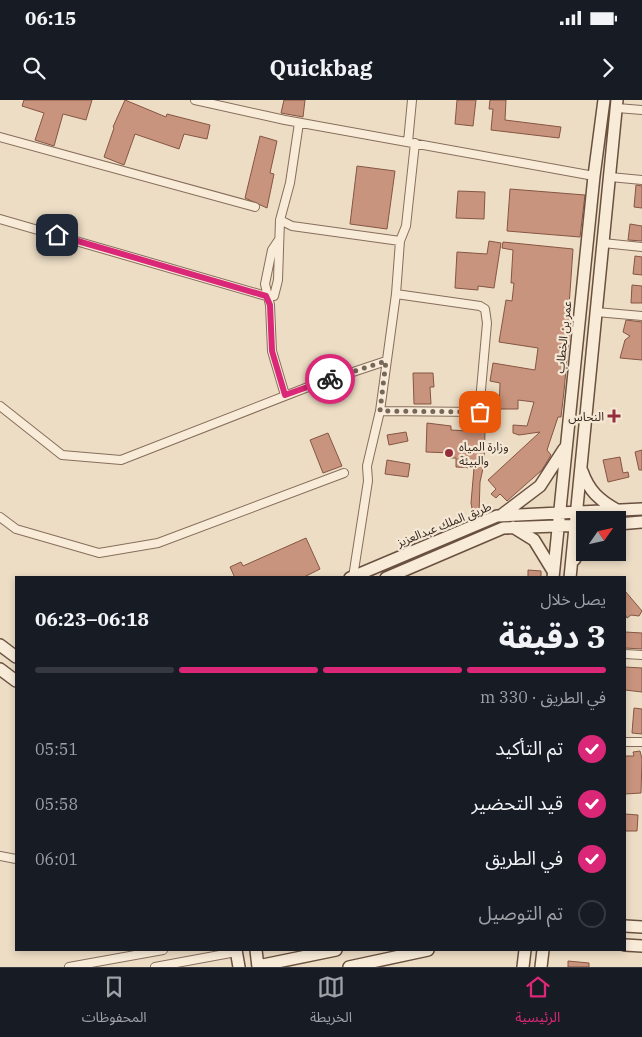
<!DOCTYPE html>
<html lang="ar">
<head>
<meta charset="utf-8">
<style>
  :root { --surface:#171b24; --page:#242831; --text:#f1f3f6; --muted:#9ea1a6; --line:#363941; --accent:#db2777 }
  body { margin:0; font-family:"IBM Plex Serif","Noto Sans Arabic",serif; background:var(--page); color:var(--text); direction:rtl; height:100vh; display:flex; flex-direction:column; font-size:19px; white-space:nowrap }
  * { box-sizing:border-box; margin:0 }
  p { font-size:16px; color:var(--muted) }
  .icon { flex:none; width:28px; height:28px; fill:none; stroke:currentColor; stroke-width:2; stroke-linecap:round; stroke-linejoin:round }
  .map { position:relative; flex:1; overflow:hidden; direction:ltr }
  .side { position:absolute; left:15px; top:476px; width:611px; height:375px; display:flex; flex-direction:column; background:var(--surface); border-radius:0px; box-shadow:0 2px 8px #0003; direction:rtl }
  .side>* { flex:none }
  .needle { width:32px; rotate:56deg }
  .buttons { position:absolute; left:576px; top:411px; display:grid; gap:10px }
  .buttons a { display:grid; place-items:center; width:50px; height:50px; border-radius:0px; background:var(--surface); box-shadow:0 2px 8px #0003; font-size:25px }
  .pin { position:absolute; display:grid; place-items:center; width:42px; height:42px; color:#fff; margin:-21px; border-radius:10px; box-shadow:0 2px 8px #0006 }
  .courier { position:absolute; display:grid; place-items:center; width:50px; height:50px; margin:-25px; border:4px solid #db2777; border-radius:50%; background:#fff; color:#222; box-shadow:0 1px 6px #0007 }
  .headline em { font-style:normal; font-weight:700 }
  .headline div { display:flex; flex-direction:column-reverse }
  .headline { display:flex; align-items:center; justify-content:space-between; height:85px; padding:0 20px }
  h1 { font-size:32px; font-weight:700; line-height:38px }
  .bar { display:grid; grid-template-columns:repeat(4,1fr); gap:8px 5px; align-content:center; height:60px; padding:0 20px }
  .bar i { height:6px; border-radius:4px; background:var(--line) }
  .bar .current { background:var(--accent) }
  .bar p { grid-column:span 4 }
  ol { padding:0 20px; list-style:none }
  li { display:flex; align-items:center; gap:15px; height:55px }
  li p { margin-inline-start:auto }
  li .icon { padding:5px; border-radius:50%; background:var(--accent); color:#fff; stroke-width:4 }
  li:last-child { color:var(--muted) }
  li i { width:28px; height:28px; border:2px solid var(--line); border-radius:50% }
  .status { display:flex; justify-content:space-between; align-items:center; height:35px; padding:0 25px; background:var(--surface); direction:ltr }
  .status svg { height:14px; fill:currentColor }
  header { display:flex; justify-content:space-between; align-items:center; height:65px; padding:0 20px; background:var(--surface); font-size:22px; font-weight:700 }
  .tabs { display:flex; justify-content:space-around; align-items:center; height:70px; border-top:1px solid var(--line); background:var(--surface); font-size:14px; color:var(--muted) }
  .tabs a { display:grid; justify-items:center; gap:2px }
  .tabs .current { color:var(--accent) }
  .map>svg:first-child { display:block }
  .building { fill:#c9947d; stroke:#855643 }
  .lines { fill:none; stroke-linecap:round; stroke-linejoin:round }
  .street-casing { stroke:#876e5c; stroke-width:10 }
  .secondary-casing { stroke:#69503f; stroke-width:14 }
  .street { stroke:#f8ebd8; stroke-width:8 }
  .secondary { stroke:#f8ebd8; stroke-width:11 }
  .done { stroke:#776759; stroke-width:5; stroke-dasharray:0 9 }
  .route { stroke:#db2777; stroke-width:6 }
  .poi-dot { fill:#942e3a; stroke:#f4e8d5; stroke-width:2 }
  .labels { text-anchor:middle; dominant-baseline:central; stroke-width:4.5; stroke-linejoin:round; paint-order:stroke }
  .street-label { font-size:12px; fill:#38281f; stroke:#f4e8d5 }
  .poi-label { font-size:12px; fill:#38281f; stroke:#f4e8d5; text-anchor:end }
</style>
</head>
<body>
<div class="status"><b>06:15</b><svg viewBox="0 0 49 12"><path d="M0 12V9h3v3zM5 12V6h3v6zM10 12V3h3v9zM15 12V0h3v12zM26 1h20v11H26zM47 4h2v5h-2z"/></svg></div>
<header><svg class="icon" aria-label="forward" viewBox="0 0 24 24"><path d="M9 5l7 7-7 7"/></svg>Quickbag<svg class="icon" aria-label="search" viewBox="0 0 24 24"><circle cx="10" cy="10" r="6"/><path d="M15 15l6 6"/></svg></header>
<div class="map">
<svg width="642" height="867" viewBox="0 0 642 867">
  <rect width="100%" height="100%" fill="#edddc5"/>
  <!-- building -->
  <path class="building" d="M24,0H92L86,20L63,14L54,46L35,40L44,13L22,6Z
    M125,0L166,17L167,14L210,25L207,39L184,34L179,49L135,34L124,65L104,57L114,28L113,27Z
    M284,0H305L303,17L281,13Z
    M457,0H476L473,26L455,24Z
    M490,0H506L505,20L561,27L559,38L491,30L493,9H489Z
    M260,36L277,41L270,73L274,74L267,108L245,98Z
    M357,66L395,71L387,129L350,124Z
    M636,85L642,86V108L634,107Z
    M510,89L585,95L580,137L507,131Z
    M458,91L485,92L484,119L456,118Z
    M630,124L642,126V141L628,140Z
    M489,141L501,143L494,188L478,186V190L455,188L457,152L487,154Z
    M503,142L573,149L569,206H572L564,291L561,317H558L547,350L551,355L542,370L507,401L500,394L496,398L491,394L496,389L488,380L540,332L519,335L513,333V325L527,326L534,302L518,300V309H499L500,283L490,281L493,263L535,270L538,248L499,242L506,200L512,201L514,183H511L513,150L502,148Z
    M635,156L642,157V175L633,174Z
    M632,185L642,186V203H631Z
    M626,220L642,222V260L620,258L625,240L630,236L623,232Z
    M413,273H433L434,287H430L431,304H414Z
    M427,323L451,326V330L485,332L484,364L480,382L479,415L474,418L471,403L474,368L456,367V358H450L451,353L426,352Z
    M406,332L408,341L389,345L387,335Z
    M328,333L342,366L323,373L310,340Z
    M642,350V370H639L635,352Z
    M620,357L623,373L628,372L629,377L608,382L603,360Z
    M387,360L410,364L408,377L385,374Z
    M306,438L320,469L302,478H235L230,467L241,462L243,466Z
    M528,470L541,471V478H528Z
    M625,491L642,511L639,516L631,515L627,518L625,514Z
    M625,532L642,533V549L625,548Z
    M625,567L642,568V592L625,590Z
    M634,608L642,609V634L632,633Z
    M640,651L642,659L641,693L625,694V656H634L633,652Z
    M625,714L638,715L637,731H625Z
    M568,861L589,863V867H568Z"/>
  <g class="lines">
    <!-- street casing -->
    <g class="street-casing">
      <path id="street" d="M195,0L285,20L594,76
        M617,8L642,10
        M0,37L255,107
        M408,42L412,0
        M610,77L642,80
        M0,119L266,196H274L278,180L280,120L290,83L299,23
        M280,120L292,126L400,141
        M278,141L272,150L265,184L270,205L272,251L285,295
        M603,143L642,147
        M596,212L642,216
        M0,306L62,355L121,360L308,287L386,261
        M380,311L479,312L487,223L485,209L480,206L396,194
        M0,417L16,429L99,453L158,443L344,373
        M353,477L368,381L367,366L380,311L396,194L400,141L406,126L415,43
        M625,554L642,555
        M625,642H642
        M0,756L16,759
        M69,867L163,850
        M155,867L236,852"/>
    </g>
    <!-- secondary casing -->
    <g class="secondary-casing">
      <path id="secondary" d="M582,371C589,391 599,400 617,410
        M503,414L540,386L564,349
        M618,424L642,422
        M513,427L534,440L553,471
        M574,460L585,444
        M350,478L497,416L642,409
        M386,478L503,428L585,425
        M553,478L594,76L604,0
        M570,478L617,0
        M0,545L16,557
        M0,569L16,581
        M625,826L642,827
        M625,845L642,846
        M236,850L239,867
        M256,850L258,867
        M258,866L336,850
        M349,867L428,850
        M523,867L525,850
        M541,867L543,850"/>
    </g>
    <!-- street -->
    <use href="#street" class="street"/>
    <!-- secondary -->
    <use href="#secondary" class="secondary"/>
  </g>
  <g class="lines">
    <!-- done -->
    <path class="done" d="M330,279L386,261L380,311L480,312"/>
    <!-- route -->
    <path class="route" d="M57,135L266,196L270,205L272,251L285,295L330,279"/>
  </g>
  <!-- markers -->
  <g class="poi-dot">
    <path d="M611.5 308.5h5v5h5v5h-5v5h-5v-5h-5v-5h5z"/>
    <circle cx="449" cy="353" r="5"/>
  </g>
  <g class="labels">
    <!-- street labels -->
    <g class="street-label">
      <text transform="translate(563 237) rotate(-84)">عمر بن الخطاب</text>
      <text transform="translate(444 424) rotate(-22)">طريق الملك عبدالعزيز</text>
    </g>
    <!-- poi labels -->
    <g class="poi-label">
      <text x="604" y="316">النحاس</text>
      <text x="459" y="346" text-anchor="start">وزارة المياه<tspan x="459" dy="14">والبيئة</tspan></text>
    </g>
  </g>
</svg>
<div class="buttons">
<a><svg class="needle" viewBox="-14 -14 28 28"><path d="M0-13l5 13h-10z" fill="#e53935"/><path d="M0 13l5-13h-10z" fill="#9ea1a6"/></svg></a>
</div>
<div class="pin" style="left:480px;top:312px;background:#ea580c"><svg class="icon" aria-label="bag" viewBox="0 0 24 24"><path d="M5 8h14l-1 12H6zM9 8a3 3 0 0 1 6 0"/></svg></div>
<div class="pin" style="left:57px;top:135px;background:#1f2937"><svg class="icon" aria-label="home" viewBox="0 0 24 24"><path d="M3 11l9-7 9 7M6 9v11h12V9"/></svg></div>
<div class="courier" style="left:330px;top:279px"><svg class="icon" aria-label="bike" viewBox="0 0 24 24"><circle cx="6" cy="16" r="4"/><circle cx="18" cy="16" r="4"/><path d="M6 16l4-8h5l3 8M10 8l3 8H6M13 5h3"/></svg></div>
<section class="side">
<div class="headline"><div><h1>3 دقيقة</h1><p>يصل خلال</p></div><em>06:18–06:23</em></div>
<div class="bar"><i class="current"></i><i class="current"></i><i class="current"></i><i></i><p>في الطريق · 330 m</p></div>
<ol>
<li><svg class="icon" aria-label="check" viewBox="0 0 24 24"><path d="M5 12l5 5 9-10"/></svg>تم التأكيد<p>05:51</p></li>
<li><svg class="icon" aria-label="check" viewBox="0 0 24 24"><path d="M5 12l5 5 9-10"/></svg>قيد التحضير<p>05:58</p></li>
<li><svg class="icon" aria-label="check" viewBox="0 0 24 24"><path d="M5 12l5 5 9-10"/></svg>في الطريق<p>06:01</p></li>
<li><i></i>تم التوصيل</li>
</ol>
</section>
</div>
<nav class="tabs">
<a class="current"><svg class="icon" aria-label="home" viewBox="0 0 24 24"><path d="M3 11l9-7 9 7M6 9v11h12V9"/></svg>الرئيسية</a>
<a><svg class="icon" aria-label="map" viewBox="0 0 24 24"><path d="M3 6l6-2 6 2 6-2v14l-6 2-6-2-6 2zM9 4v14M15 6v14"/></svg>الخريطة</a>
<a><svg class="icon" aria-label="saved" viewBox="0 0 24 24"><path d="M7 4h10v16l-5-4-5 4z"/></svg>المحفوظات</a>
</nav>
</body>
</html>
